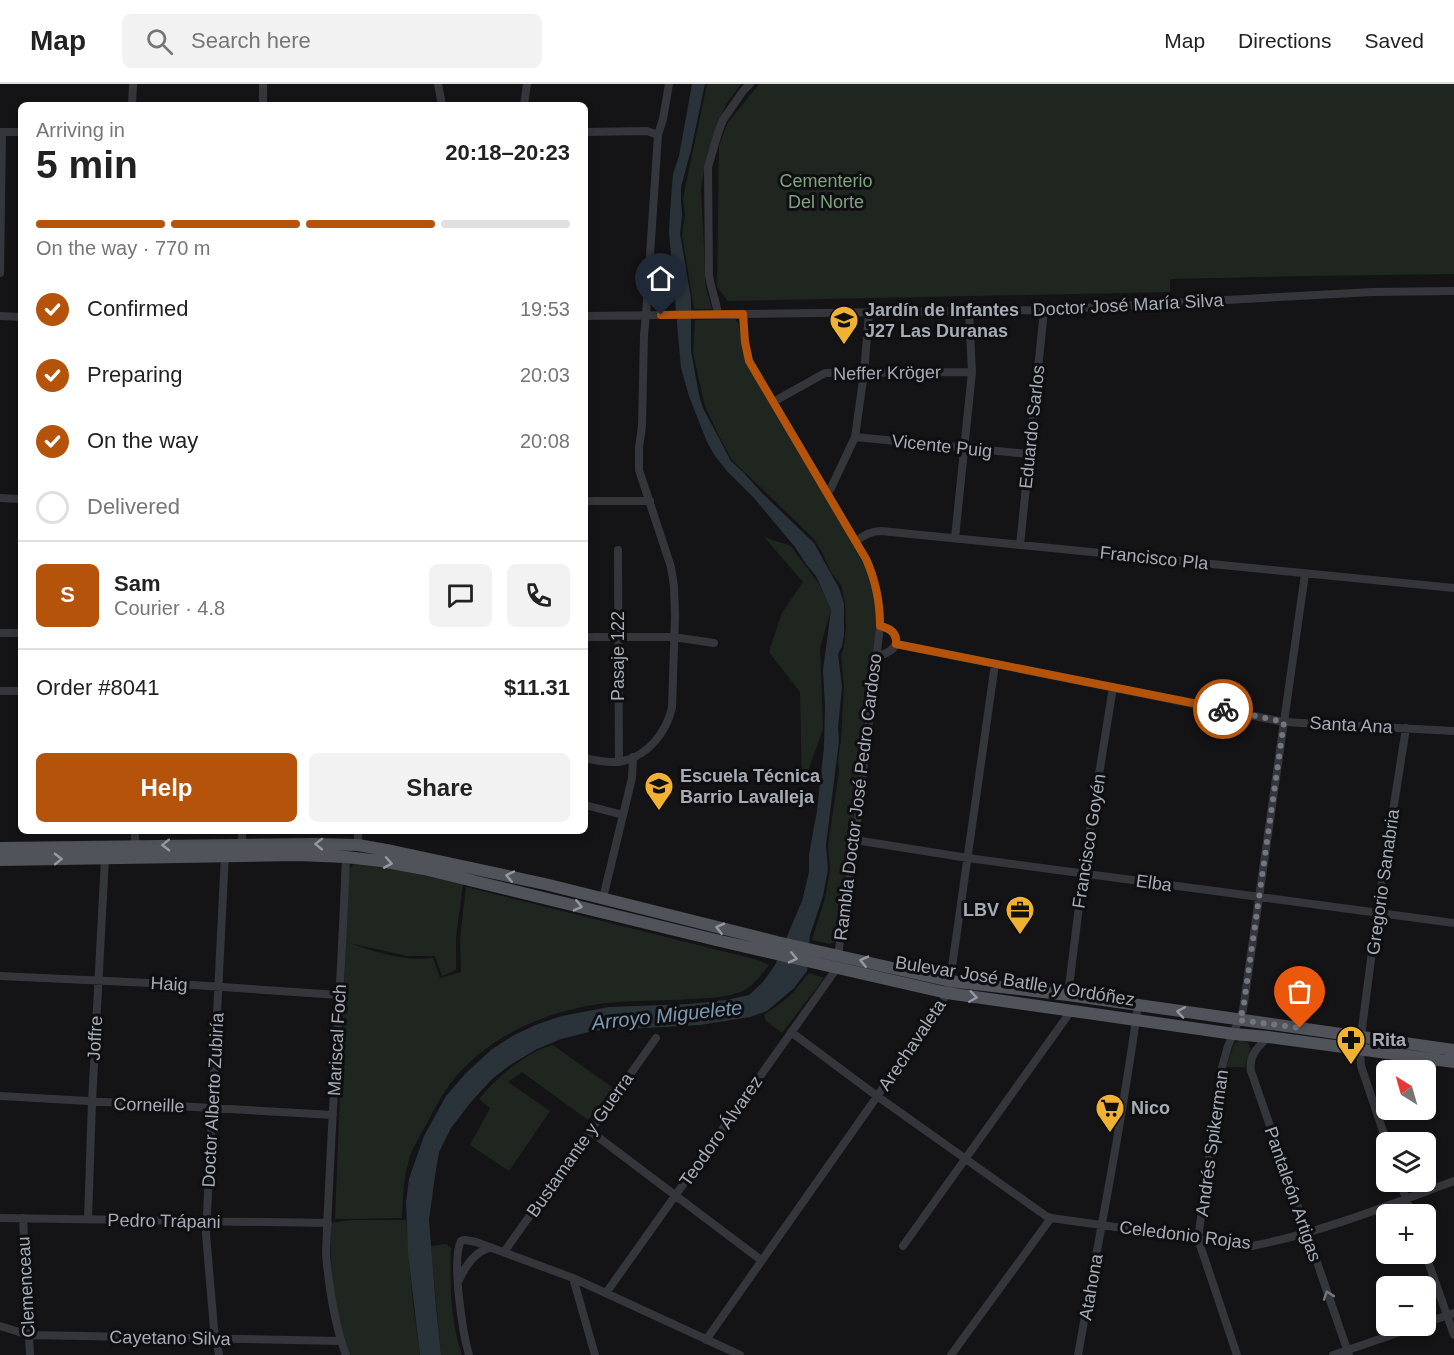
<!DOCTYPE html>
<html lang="en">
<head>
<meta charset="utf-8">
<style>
  :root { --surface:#fff; --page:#f2f2f2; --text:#222; --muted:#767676; --line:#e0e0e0; --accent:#b45309 }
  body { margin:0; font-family:Arial,sans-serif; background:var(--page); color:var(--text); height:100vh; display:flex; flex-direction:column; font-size:22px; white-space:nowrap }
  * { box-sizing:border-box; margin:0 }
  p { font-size:20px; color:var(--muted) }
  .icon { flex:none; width:33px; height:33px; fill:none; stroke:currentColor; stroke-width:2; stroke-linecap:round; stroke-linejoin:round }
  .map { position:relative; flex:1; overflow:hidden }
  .details { position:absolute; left:18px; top:18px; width:570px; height:732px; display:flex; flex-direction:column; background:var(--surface); border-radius:9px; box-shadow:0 3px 9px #0003 }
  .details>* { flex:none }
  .needle { width:39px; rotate:323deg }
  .tools { position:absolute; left:1376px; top:976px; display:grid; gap:12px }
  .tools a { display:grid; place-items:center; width:60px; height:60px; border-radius:9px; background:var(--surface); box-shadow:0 3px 9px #0003; font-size:30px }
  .pin { position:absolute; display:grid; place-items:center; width:51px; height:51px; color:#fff; margin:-62px -26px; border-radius:50% 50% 50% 0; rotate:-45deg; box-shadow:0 0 6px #0007 }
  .pin .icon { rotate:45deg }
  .courier { position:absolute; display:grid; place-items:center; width:60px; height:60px; margin:-30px; border:4px solid #b45309; border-radius:50%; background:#fff; color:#222; box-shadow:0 2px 8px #0007 }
  .overview em { font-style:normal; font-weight:700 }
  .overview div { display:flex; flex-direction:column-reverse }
  .overview { display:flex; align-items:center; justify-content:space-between; height:102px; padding:0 18px }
  h1 { font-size:39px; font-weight:700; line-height:45px }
  .bar { display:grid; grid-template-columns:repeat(4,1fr); gap:9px 6px; align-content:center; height:72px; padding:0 18px }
  .bar i { height:8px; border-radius:4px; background:var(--line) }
  .bar .current { background:var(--accent) }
  .bar p { grid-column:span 4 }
  .line { display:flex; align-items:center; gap:15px; padding:0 18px; border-top:2px solid var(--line) }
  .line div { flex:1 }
  .round { display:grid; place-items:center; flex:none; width:63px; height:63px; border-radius:9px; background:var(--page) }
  ol { padding:0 18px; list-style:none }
  li { display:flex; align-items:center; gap:18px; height:66px }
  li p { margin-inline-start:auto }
  li .icon { padding:6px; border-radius:50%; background:var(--accent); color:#fff; stroke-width:4 }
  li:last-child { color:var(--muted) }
  li i { width:33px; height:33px; border:3px solid var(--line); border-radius:50% }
  .button { display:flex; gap:12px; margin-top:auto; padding:12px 18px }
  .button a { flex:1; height:69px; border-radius:9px; background:var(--accent); color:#fff; font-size:24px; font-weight:700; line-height:69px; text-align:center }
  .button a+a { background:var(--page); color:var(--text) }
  header { display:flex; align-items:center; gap:36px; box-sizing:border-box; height:84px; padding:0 30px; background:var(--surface); border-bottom:2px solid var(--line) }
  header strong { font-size:28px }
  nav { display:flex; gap:33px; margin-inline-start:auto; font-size:21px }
  .search { width:420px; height:54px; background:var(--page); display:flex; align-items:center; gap:15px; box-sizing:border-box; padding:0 21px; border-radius:9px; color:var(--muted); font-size:22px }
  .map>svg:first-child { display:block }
  .green { fill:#1f2620 }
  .water { fill:#2b333a }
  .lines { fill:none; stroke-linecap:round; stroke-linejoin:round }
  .minor { stroke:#35363b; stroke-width:8 }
  .primary { stroke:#51535a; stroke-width:12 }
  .oneway { stroke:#9599a4 }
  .oneway2 { stroke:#73767f }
  .done { stroke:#73767e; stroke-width:6; stroke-dasharray:0 10.8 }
  .route { stroke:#b45309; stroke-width:8 }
  .labels { text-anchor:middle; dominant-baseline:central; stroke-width:6; stroke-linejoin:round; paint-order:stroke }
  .park-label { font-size:18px; fill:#7da280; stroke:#0f0f11 }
  .street-label { font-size:18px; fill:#a6abb6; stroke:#0f0f11 }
  .poi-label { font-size:18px; font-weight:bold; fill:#a6abb6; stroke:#0f0f11; text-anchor:start }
  .water-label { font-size:20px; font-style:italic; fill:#7d99b2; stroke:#0f0f11 }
</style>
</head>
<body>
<header>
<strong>Map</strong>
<div class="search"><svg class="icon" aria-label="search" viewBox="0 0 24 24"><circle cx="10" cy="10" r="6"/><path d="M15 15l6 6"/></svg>Search here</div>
<nav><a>Map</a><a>Directions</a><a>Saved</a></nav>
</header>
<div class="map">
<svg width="1454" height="1271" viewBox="0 0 1454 1271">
  <rect width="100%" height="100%" fill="#141416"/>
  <!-- green -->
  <path class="green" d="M707,0H741L726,20L705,79L701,105L706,204L712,225H694L682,151L685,130L683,115L685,104Z
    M759,0H1454V190L1305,192L1170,195V208L728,217L717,203L719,62L727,40Z
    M735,235L739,240L745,278L841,440L867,486L871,496L875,524L876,542L850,759L835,858L829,860L812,856L825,814L830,786L828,761L839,687L838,675L841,656L844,603L841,572L844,562L846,543L845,518L841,501L831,488L822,468L813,454L732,376L718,350L705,322L693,269L695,236Z
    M764,453L791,462L819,500L831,526L820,564L823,645L802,704L800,608L769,568L782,529L803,498Z
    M355,780L395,785L463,800L456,853V886L442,892L435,872H407L345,858L349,788L350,784Z
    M466,803L758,876L769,881C761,891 754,901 743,907C727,914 707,914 690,915C660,917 629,916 599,920C543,928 485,954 450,1000C441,1012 434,1026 427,1039C421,1051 412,1063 409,1076C403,1095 403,1114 402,1134L335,1135L346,858C374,867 402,878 433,874L440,894L461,888L460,854Z
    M809,889L824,894L782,949L766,937L764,931C775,923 788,915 796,905C801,899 804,894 809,889Z
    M1239,956C1259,960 1246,971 1245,983H1226L1234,960Z
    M553,961L613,1004L588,1036L522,988L508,998L550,1027L509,1087L470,1061L490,1024L479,1015C497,993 526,968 553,961Z
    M353,1136H406L412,1211L420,1271H350C334,1229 329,1185 331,1140L335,1138Z
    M446,1160L451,1164C450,1200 450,1237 462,1271H441L431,1162Z"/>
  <!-- water -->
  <path class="water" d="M692,0H705L691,66L681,103V116L682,131L680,150L691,214V267L699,311L703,324L731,377L744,389L761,408L814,459L839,504L844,519V551L842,562L838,570L842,603L838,643L839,657L826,761L828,785L823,812L810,851L807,887L794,904L767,927L750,933L700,941L593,947L561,955L537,965L510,981L492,995L471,1018L451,1044L439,1068L435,1092L429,1136L436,1223L441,1271H420L408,1169L406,1118L409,1095L424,1052L446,1012L466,989L491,966L514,951L538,940L562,932L609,923L690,920L726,916L749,911L763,898L775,881L802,817L809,788V770L817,727L824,663L825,622L823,586L831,526L816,492L806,480L795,463L754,414L727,387L715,372L707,358L689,312L681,284L669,148L670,128L673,90L679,72Z"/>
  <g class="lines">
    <!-- minor -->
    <path class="minor" d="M438,0L442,21
      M132,21L133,0
      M263,21V0
      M524,21L527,0
      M0,48H21
      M585,48L647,47L658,51
      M0,189L2,48
      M718,230C716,217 711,205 709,191L708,83L718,49L723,36L743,7L750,0
      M743,230L745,258L749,277L866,475C876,497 880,518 880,542L855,756L838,871
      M0,232L21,233
      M585,232L1044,226L1372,208L1454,207
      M773,318L825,289L972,288
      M855,353L1029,370
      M828,408L831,404L855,353L864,289L869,229
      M0,414L21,415
      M585,417H650
      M955,454L972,288L969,228
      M856,457C864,451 871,447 881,447L1454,504
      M1020,461L1044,226
      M618,466L619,678
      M0,549H21
      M585,553H673L714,559
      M896,560L1284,638L1454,647
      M876,572C900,569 905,547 880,542
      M0,607H21
      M585,674C597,677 611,680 623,677C649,671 666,648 672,624L675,533L674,502L671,483L639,386V364L642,342L644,251L646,231L658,51L663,35L669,0
      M585,721L623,731
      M135,747V762
      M242,747V760
      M358,747V761
      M855,756L968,774L1454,839
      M346,773C341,906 331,1038 326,1170C329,1204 334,1239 346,1271
      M603,814L632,694L633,673
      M0,892L193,901L339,911
      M1068,911L1083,790L1113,603
      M791,948L877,1012L1046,1132L1051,1134L1252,1162C1320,1149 1389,1121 1454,1097
      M1361,952L1377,829L1406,644
      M1268,953C1258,963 1248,972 1251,987L1349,1271
      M1360,966L1361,982L1387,1059
      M0,1012L333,1031
      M590,1047L761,1176
      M1400,1098L1412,1131
      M0,1134L328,1139
      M23,1134L30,1271
      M88,1135L92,1018L105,774
      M903,1162L1071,927
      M504,1168L656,954
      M1425,1169L1454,1251
      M573,1194L595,1271
      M459,1196C465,1183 475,1167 490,1164
      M606,1209L837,884
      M1425,1239L1454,1229
      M0,1242L29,1251L341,1257
      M706,1256L942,920L950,897L995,580
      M219,1271L214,1245L206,1150L225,770
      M469,1271C463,1250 451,1176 461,1157L465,1156L476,1158L573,1194L740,1271
      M951,1271L1051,1134
      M1078,1271C1099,1154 1122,1038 1138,921
      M1237,1271L1198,1155L1222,983L1228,962L1243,926L1305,490
      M1333,1271L1418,1242"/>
    <!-- primary -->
    <path class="primary" d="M0,764L313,760L358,761L392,767L545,800L777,858L950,897L1068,911L1454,966
      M0,776L298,771L346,773L381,777L424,785L716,856L947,909L1234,950L1268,953L1454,978"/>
  </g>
  <!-- one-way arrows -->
  <defs><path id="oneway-chevron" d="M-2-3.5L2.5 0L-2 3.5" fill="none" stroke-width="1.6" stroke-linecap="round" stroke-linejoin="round" transform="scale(1.5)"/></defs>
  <g class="oneway">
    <use href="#oneway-chevron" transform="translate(319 760) rotate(-179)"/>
    <use href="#oneway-chevron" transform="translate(166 761) rotate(179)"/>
    <use href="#oneway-chevron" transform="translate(58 775) rotate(-1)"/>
    <use href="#oneway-chevron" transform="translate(388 779) rotate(10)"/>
    <use href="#oneway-chevron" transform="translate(510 792) rotate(-168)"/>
    <use href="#oneway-chevron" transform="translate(578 822) rotate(13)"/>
    <use href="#oneway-chevron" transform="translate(720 844) rotate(-166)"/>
    <use href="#oneway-chevron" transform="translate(793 874) rotate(13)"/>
    <use href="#oneway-chevron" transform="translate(864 877) rotate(-167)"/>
    <use href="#oneway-chevron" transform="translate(973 913) rotate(8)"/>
    <use href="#oneway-chevron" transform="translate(1181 928) rotate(-171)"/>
  </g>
  <use class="oneway2" href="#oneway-chevron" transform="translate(1328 1211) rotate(-109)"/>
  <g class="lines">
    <!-- done -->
    <path class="done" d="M1223,625L1284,638L1243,926L1239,936L1300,944"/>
    <!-- route -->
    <path class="route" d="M661,231L743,230L745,258L749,277L866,475C876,497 880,518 880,542C890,544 897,549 896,560L1223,625"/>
  </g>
  <!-- icons -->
  <defs>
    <g id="school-pin" transform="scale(1.5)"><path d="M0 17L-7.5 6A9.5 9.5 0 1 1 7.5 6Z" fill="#f2b231" stroke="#0f0f11"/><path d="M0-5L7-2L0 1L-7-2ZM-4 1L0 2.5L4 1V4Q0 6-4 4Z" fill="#111"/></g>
    <g id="office-pin" transform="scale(1.5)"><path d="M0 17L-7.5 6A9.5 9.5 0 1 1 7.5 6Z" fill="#f2b231" stroke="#0f0f11"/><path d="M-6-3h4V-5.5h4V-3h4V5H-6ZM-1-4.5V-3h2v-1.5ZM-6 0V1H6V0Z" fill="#111"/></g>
    <g id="pharmacy-pin" transform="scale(1.5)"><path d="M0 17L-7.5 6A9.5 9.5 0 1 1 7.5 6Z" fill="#f2b231" stroke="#0f0f11"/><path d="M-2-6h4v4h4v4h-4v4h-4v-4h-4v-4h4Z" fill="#111"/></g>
    <g id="supermarket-pin" transform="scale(1.5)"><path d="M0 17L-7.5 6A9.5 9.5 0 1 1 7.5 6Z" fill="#f2b231" stroke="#0f0f11"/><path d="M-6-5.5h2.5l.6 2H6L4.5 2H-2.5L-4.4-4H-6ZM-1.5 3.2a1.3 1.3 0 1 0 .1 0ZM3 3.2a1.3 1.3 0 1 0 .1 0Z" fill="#111"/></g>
  </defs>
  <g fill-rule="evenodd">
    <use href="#school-pin" x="844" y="236"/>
    <use href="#school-pin" x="659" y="702"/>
    <use href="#office-pin" x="1020" y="826"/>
    <use href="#pharmacy-pin" x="1351" y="956"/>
    <use href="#supermarket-pin" x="1110" y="1024"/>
  </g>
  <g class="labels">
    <!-- park labels -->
    <g class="park-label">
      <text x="826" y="97">Cementerio<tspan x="826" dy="21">Del Norte</tspan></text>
    </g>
    <!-- street labels -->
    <g class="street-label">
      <text transform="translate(1128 221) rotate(-3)">Doctor José María Silva</text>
      <text transform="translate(887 289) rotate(-1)">Neffer Kröger</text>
      <text transform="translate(1032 343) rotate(-84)">Eduardo Sarlos</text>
      <text transform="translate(942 362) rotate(6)">Vicente Puig</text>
      <text transform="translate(1154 474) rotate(6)">Francisco Pla</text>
      <text transform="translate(618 572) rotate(-90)">Pasaje 122</text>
      <text transform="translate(1351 641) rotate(3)">Santa Ana</text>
      <text transform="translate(858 713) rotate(-83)">Rambla Doctor José Pedro Cardoso</text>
      <text transform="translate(1089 757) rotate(-81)">Francisco Goyén</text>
      <text transform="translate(1383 798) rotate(-82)">Gregorio Sanabria</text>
      <text transform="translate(1154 799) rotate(8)">Elba</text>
      <text transform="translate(1015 897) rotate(9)">Bulevar José Batlle y Ordóñez</text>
      <text transform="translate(169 900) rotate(3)">Haig</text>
      <text transform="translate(95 954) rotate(-87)">Joffre</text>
      <text transform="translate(337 956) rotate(-87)">Mariscal Foch</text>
      <text transform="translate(912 961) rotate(-56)">Arechavaleta</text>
      <text transform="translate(213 1016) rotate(-87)">Doctor Alberto Zubiría</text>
      <text transform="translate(149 1021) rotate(2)">Corneille</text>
      <text transform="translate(721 1047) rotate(-55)">Teodoro Álvarez</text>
      <text transform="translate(1212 1059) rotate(-82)">Andrés Spikerman</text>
      <text transform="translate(580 1061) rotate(-55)">Bustamante y Guerra</text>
      <text transform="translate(1293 1110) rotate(71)">Pantaleón Artigas</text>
      <text transform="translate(164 1137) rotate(1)">Pedro Trápani</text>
      <text transform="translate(1185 1151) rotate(7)">Celedonio Rojas</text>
      <text transform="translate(26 1203) rotate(-93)">Clemenceau</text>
      <text transform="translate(1091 1203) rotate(-80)">Atahona</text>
      <text transform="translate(170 1254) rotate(1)">Cayetano Silva</text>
    </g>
    <!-- poi labels -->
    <g class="poi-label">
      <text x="865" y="226">Jardín de Infantes<tspan x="865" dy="21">J27 Las Duranas</tspan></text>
      <text x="680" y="692">Escuela Técnica<tspan x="680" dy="21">Barrio Lavalleja</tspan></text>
      <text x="999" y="826" text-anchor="end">LBV</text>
      <text x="1372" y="956">Rita</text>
      <text x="1131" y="1024">Nico</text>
    </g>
    <!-- water labels -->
    <g class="water-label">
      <text transform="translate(667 931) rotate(-6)">Arroyo Miguelete</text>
    </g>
  </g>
</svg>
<div class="tools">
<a><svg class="needle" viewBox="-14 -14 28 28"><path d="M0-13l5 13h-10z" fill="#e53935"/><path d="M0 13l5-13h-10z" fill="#767676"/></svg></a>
<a><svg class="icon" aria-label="layers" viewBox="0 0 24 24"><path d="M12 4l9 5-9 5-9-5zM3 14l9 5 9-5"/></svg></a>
<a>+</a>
<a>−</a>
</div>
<div class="pin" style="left:1300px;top:944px;background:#ea580c"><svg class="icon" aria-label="bag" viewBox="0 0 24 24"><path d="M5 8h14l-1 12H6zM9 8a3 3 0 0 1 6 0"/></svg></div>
<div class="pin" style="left:661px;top:231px;background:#1f2937"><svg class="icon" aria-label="home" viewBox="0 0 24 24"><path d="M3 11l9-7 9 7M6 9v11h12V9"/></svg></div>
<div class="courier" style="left:1223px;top:625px"><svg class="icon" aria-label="bike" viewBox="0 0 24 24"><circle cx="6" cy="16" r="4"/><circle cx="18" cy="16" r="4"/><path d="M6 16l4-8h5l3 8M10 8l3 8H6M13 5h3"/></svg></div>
<section class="details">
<div class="overview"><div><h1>5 min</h1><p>Arriving in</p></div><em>20:18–20:23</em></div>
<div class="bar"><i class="current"></i><i class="current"></i><i class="current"></i><i></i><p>On the way · 770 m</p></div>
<ol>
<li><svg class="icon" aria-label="check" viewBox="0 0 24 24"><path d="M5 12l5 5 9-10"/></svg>Confirmed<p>19:53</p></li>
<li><svg class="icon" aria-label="check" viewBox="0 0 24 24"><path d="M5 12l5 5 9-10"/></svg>Preparing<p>20:03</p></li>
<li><svg class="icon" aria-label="check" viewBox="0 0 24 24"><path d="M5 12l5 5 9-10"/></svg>On the way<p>20:08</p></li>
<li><i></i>Delivered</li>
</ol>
<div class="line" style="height:108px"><b class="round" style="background:var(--accent);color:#fff">S</b><div><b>Sam</b><p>Courier · 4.8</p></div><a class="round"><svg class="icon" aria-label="chat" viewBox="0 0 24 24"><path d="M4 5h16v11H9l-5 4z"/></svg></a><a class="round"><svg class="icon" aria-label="phone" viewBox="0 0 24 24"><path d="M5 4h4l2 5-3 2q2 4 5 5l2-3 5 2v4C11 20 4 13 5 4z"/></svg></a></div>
<div class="line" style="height:78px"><div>Order #8041</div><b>$11.31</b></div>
<div class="button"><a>Help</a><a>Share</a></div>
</section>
</div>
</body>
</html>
